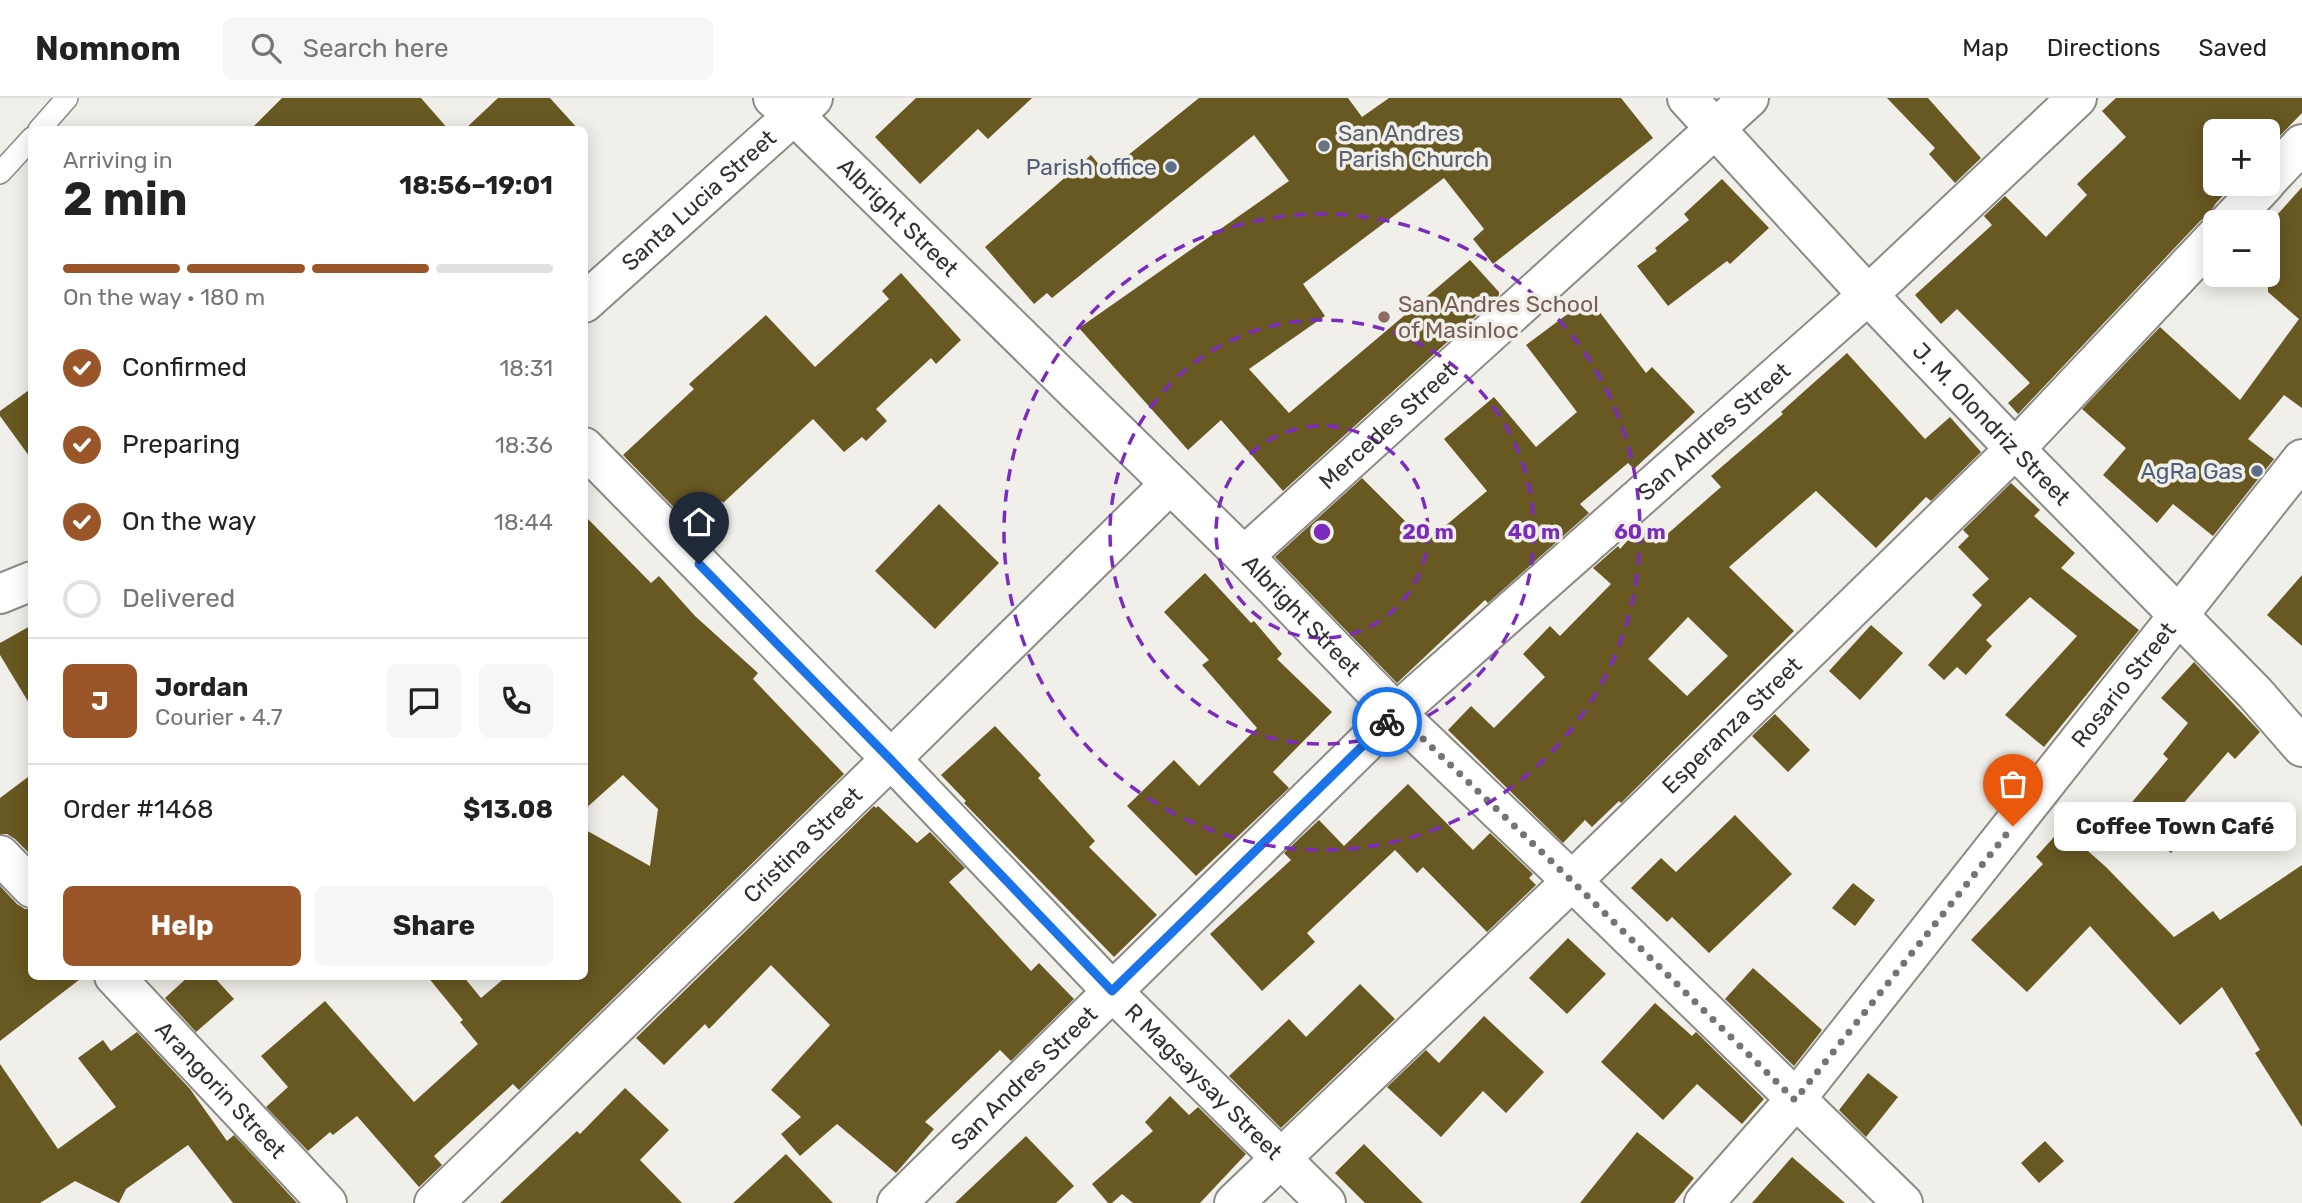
<!DOCTYPE html>
<html lang="en">
<head>
<meta charset="utf-8">
<style>
  :root { --surface:#fff; --page:#f6f6f6; --text:#222; --muted:#767676; --line:#e0e0e0; --accent:#9a5628 }
  body { margin:0; font-family:Rubik,sans-serif; background:var(--page); color:var(--text); height:100vh; display:flex; flex-direction:column; font-size:26px; white-space:nowrap }
  * { box-sizing:border-box; margin:0 }
  p { font-size:23px; color:var(--muted) }
  .icon { flex:none; width:38px; height:38px; fill:none; stroke:currentColor; stroke-width:2; stroke-linecap:round; stroke-linejoin:round }
  .map { position:relative; flex:1; overflow:hidden }
  .panel { position:absolute; left:28px; top:28px; width:560px; height:854px; display:flex; flex-direction:column; background:var(--surface); border-radius:10px; box-shadow:0 4px 18px #0003 }
  .panel>* { flex:none }
  .tools { position:absolute; left:2203px; top:21px; display:grid; gap:14px }
  .tools a { display:grid; place-items:center; width:77px; height:77px; border-radius:10px; background:var(--surface); box-shadow:0 4px 18px #0003; font-size:35px }
  .pin { position:absolute; display:grid; place-items:center; width:60px; height:60px; color:#fff; margin:-72px -30px; border-radius:50% 50% 50% 0; rotate:-45deg; box-shadow:0 0 7px #0007 }
  .pin .icon { rotate:45deg }
  .courier { position:absolute; display:grid; place-items:center; width:70px; height:70px; margin:-35px; border:5px solid #1a73e8; border-radius:50%; background:#fff; color:#222; box-shadow:0 2px 9px #0007 }
  .bubble { position:absolute; height:49px; border-radius:10px; background:var(--surface); box-shadow:0 4px 18px #0003; font-size:23px; font-weight:700; line-height:49px; text-align:center }
  .overview em { font-style:normal; font-weight:700 }
  .overview div { display:flex; flex-direction:column-reverse }
  .overview { display:flex; align-items:center; justify-content:space-between; height:119px; padding:0 35px }
  h1 { font-size:46px; font-weight:700; line-height:52px }
  .bar { display:grid; grid-template-columns:repeat(4,1fr); gap:10px 7px; align-content:center; height:84px; padding:0 35px }
  .bar i { height:9px; border-radius:5px; background:var(--line) }
  .bar .active { background:var(--accent) }
  .bar p { grid-column:span 4 }
  .line { display:flex; align-items:center; gap:18px; padding:0 35px; border-top:2px solid var(--line) }
  .line div { flex:1 }
  .round { display:grid; place-items:center; flex:none; width:74px; height:74px; border-radius:10px; background:var(--page) }
  ol { padding:0 35px; list-style:none }
  li { display:flex; align-items:center; gap:21px; height:77px }
  li p { margin-inline-start:auto }
  li .icon { padding:7px; border-radius:50%; background:var(--accent); color:#fff; stroke-width:4 }
  li:last-child { color:var(--muted) }
  li i { width:38px; height:38px; border:4px solid var(--line); border-radius:50% }
  .action { display:flex; gap:14px; margin-top:auto; padding:14px 35px }
  .action a { flex:1; height:80px; border-radius:10px; background:var(--accent); color:#fff; font-size:28px; font-weight:700; line-height:80px; text-align:center }
  .action a+a { background:var(--page); color:var(--text) }
  header { display:flex; align-items:center; gap:42px; box-sizing:border-box; height:98px; padding:0 35px; background:var(--surface); border-bottom:2px solid var(--line) }
  header strong { font-size:33px }
  nav { display:flex; gap:38px; margin-inline-start:auto; font-size:24px }
  .search { width:490px; height:63px; background:var(--page); display:flex; align-items:center; gap:18px; box-sizing:border-box; padding:0 24px; border-radius:10px; color:var(--muted); font-size:26px }
  .map>svg:first-child { display:block }
  .building { fill:#685922; fill-rule:evenodd }
  .lines { fill:none; stroke-linecap:round; stroke-linejoin:round }
  .service-casing { stroke:#8b8a84; stroke-width:24 }
  .minor-casing { stroke:#8b8a84; stroke-width:42 }
  .tertiary-casing { stroke:#8b8a84; stroke-width:42 }
  .service { stroke:#fff; stroke-width:21 }
  .minor { stroke:#fff; stroke-width:38 }
  .tertiary { stroke:#fff; stroke-width:38 }
  .done { stroke:#757470; stroke-width:7; stroke-dasharray:0 12.6 }
  .route { stroke:#1a73e8; stroke-width:9 }
  .ring { fill:none; stroke:#7b2cbf; stroke-width:3.5; stroke-dasharray:12 9 }
  .worship-dot { fill:#6b7280; stroke:#f1efe9; stroke-width:2.5 }
  .service-dot { fill:#5c6f8a; stroke:#f1efe9; stroke-width:2.5 }
  .education-dot { fill:#8d6e63; stroke:#f1efe9; stroke-width:2.5 }
  .labels { text-anchor:middle; dominant-baseline:central; stroke-width:7; stroke-linejoin:round; paint-order:stroke }
  .worship-label { font-size:23px; fill:#5b616d; stroke:#f1efe9; text-anchor:start }
  .service-label { font-size:23px; fill:#4e5e75; stroke:#f1efe9; text-anchor:end }
  .street-label { font-size:23px; fill:#32322f; stroke:#f1efe9 }
  .education-label { font-size:23px; fill:#785e54; stroke:#f1efe9; text-anchor:start }
  .centre { fill:#7b2cbf; stroke:#f1efe9; stroke-width:3.5 }
  .ring-label { font-size:21px; text-anchor:middle; font-weight:bold; fill:#7b2cbf; stroke:#f1efe9; stroke-width:7; stroke-linejoin:round; paint-order:stroke }
</style>
</head>
<body>
<header>
<strong>Nomnom</strong>
<div class="search"><svg class="icon" aria-label="search" viewBox="0 0 24 24"><circle cx="10" cy="10" r="6"/><path d="M15 15l6 6"/></svg>Search here</div>
<nav><a>Map</a><a>Directions</a><a>Saved</a></nav>
</header>
<div class="map">
<svg width="2302" height="1105" viewBox="0 0 2302 1105">
  <rect width="100%" height="100%" fill="#f1efe9"/>
  <!-- building -->
  <path class="building" d="M282,0H421L449,32H250Z
    M498,0H550L579,32H464Z
    M916,0H1032L988,41L978,31L920,86L875,39Z
    M1199,0H1348L1362,19L1389,0H1621L1653,40L1493,166L1473,141L1484,131L1444,80L1303,186L1325,218L1249,271L1289,315L1470,162L1499,194V197L1283,393L1221,322L1188,352L1079,230L1289,83L1254,37L1052,200L1047,195L1034,206L985,149L1091,57L1106,75Z
    M1887,0H1928L1981,60L1955,85L1929,56L1935,50Z
    M2116,0H2302V15L2268,50V33H2216V86H2234L2216,105L2208,118L2200,123L2018,316L2008,305L2030,285L1957,211L1941,226L1915,197L1992,127L1984,118L2005,98L2046,139L2087,97L2077,86L2126,39L2102,13Z
    M1722,81L1769,130L1730,166L1727,163L1668,208L1637,168L1657,153L1655,150L1689,122L1684,116Z
    M2302,89V310L2284,297L2248,341L2274,361L2213,438L2173,406L2157,425L2103,377L2126,350L2082,311L2160,229L2240,302L2299,221L2268,194V127Z
    M901,175L961,242L936,266L931,260L876,311L887,323L866,343L862,339L844,354L813,321L723,405L722,403L693,429L623,357L694,291L689,286L766,217L815,269L889,201L882,193Z
    M1589,200L1646,275L1652,269L1695,314L1634,371L1628,365L1580,406L1589,415L1488,505L1485,502L1397,585L1275,459L1362,380L1426,444L1487,393L1444,341L1494,299L1536,349L1577,314L1526,247Z
    M1847,255L1925,341L1950,319L1981,354L1931,403L1926,399L1876,450L1816,393L1729,469L1794,533L1621,705L1619,703L1592,729L1585,722L1563,745L1448,632L1471,608L1494,630L1545,579L1523,556L1550,528L1560,538L1611,486L1593,470L1618,448L1620,451L1639,430L1656,446L1721,389L1711,378L1783,316L1781,314ZM1688,519L1728,558L1687,598L1648,561Z
    M32,290V362L0,318V313Z
    M2011,385L2040,412L2034,418L2075,455L2061,470L2139,532L2044,649L2005,617L2077,538L2030,499L1986,542L1992,548L1966,577L1957,569L1944,582L1928,567L1982,507L1972,497L1989,481L1958,449L1969,438L1963,432Z
    M939,406L999,465L935,531L875,473Z
    M584,417L651,485L659,478L695,518L758,575L753,581L844,676L519,992L513,986L434,1058L442,1067L419,1089L357,1018L333,1037L330,1034L308,1053L266,1009L288,989L261,958L325,903L414,1004L478,946L460,924L463,922L427,878H463L481,900L507,878H584V731L650,768L658,711L623,677L584,712Z
    M1205,475L1251,525L1254,523L1282,556L1277,561L1332,614L1273,674L1289,690L1196,778L1127,708L1174,662L1199,688L1257,630L1202,567L1209,562L1164,514Z
    M2302,477V548L2267,517Z
    M32,527V610L0,557V545Z
    M1871,527L1903,555L1860,602L1829,573Z
    M2194,564L2260,634L2235,661L2228,654L2175,715L2192,729L2171,755L2123,715L2168,661L2163,656L2188,625L2161,600Z
    M1775,616L1810,652L1788,674L1752,638Z
    M995,628L1041,677L1038,680L1095,743L1089,749L1157,817L1114,859L964,705L966,703L941,677Z
    M32,676V758L15,741L7,736H0V700Z
    M1408,686L1473,752L1490,735L1533,776L1529,780L1536,787L1487,834L1423,769L1417,775L1395,752L1307,835L1315,844L1262,893L1210,836L1291,762L1284,755L1319,722L1344,748Z
    M874,708L876,710L878,708L917,745L930,734L965,770L949,784L1031,873L1039,865L1074,901L1011,963L1000,952L925,1024L934,1031L896,1075L837,1026L800,1058L781,1036L801,1019L771,992L830,927L771,867L709,931L705,926L664,967L636,940Z
    M1735,717L1792,776L1709,855L1672,819L1667,824L1631,790L1661,760L1676,774Z
    M2062,730L2106,769L2174,839L2213,813L2220,822L2302,767V1029L2255,955L2260,952L2222,889L2180,927L2090,828L2027,894L1971,842L2043,766L2036,759Z
    M1853,785L1875,802L1855,828L1832,810Z
    M0,788L17,806L25,811H32V878H84L0,943Z
    M1568,840L1606,876L1567,916L1529,880Z
    M1753,870L1822,932L1794,968L1725,901Z
    M189,878H213L234,901L196,934L165,900Z
    M1360,886L1395,921L1281,1030L1229,978L1289,921L1306,939Z
    M1655,905L1692,938L1696,934L1764,1001L1742,1026L1697,986L1663,1022L1601,964Z
    M1484,918L1544,974L1506,1015L1483,993L1441,1039L1387,989L1426,952L1439,965Z
    M137,934L190,991L227,1043L234,1037L297,1105H233L188,1047L126,1091L119,1105L75,1083L40,1105H0V966L58,1051L116,1009L78,960L103,942L111,953Z
    M1868,975L1898,999L1866,1039L1839,1012Z
    M625,990L669,1032L640,1062L682,1105H500L577,1033L580,1036Z
    M1170,998L1189,1017L1198,1009L1246,1056L1200,1105H1133L1122,1096L1112,1105H1108L1092,1086L1153,1033L1145,1024Z
    M1637,1034L1694,1080L1674,1105H1580Z
    M1026,1038L1074,1088L1056,1105H955Z
    M2045,1043L2064,1063L2039,1085L2021,1065Z
    M1364,1046L1423,1105H1365L1335,1075Z
    M786,1056L833,1105H733Z
    M1792,1059L1845,1105H1752Z"/>
  <g class="lines">
    <!-- service casing -->
    <g class="service-casing">
      <path id="service" d="M39,32L67,0
        M0,75L32,40"/>
    </g>
    <!-- minor casing -->
    <g class="minor-casing">
      <g id="minor">
        <path id="s1" d="M773,0L794,17L1244,458L1396,615L1572,783L1903,1105"/>
        <path d="M2268,82L2302,46"/>
        <path d="M2229,124L2265,86"/>
        <path id="s2" d="M584,349L891,661L1112,893L1326,1105"/>
        <path id="s3" d="M1244,458L1749,0"/>
        <path d="M0,757L32,790"/>
        <path id="s4" d="M114,878L327,1105"/>
        <path id="s5" d="M434,1105L891,661L1170,386"/>
        <path id="s6" d="M897,1105L1396,615L1868,197L2077,0"/>
        <path id="s7" d="M1234,1105L1572,783L2015,351L2216,138"/>
        <path id="s8" d="M1704,1105L1795,1002L2302,361"/>
      </g>
    </g>
    <!-- tertiary casing -->
    <g class="tertiary-casing">
      <g id="tertiary">
        <path id="s9" d="M1687,0L1868,197L2015,351L2255,595L2302,649"/>
        <path id="s10" d="M584,205L813,0"/>
        <path d="M0,496L32,483"/>
      </g>
    </g>
    <!-- service -->
    <use href="#service" class="service"/>
    <!-- minor -->
    <use href="#minor" class="minor"/>
    <!-- tertiary -->
    <use href="#tertiary" class="tertiary"/>
  </g>
  <g class="lines">
    <!-- done -->
    <path class="done" d="M1387,624L1396,615L1572,783L1795,1002L2013,728"/>
    <!-- route -->
    <path class="route" d="M699,466L891,662L1112,893L1387,624"/>
  </g>
  <!-- distance rings -->
  <g class="ring">
    <circle cx="1322" cy="434" r="106"/>
    <circle cx="1322" cy="434" r="212"/>
    <circle cx="1322" cy="434" r="318"/>
  </g>
  <!-- markers -->
  <circle class="worship-dot" cx="1324" cy="48" r="7"/>
  <g class="service-dot">
    <circle cx="1171" cy="69" r="7"/>
    <circle cx="2257" cy="373" r="7"/>
  </g>
  <circle class="education-dot" cx="1384" cy="219" r="7"/>
  <g class="labels">
    <!-- worship labels -->
    <g class="worship-label">
      <text x="1338" y="35">San Andres<tspan x="1338" dy="26">Parish Church</tspan></text>
    </g>
    <!-- service labels -->
    <g class="service-label">
      <text x="1157" y="69">Parish office</text>
      <text x="2243" y="373">AgRa Gas</text>
    </g>
    <!-- street labels -->
    <g class="street-label">
      <text stroke="none"><textPath href="#s10" startOffset="154">Santa Lucia Street</textPath></text>
      <text stroke="none"><textPath href="#s1" startOffset="173">Albright Street</textPath></text>
      <text stroke="none"><textPath href="#s9" startOffset="446">J. M. Olondriz Street</textPath></text>
      <text stroke="none"><textPath href="#s3" startOffset="194">Mercedes Street</textPath></text>
      <text stroke="none"><textPath href="#s6" startOffset="1124">San Andres Street</textPath></text>
      <text stroke="none"><textPath href="#s1" startOffset="740">Albright Street</textPath></text>
      <text stroke="none"><textPath href="#s8" startOffset="667">Rosario Street</textPath></text>
      <text stroke="none"><textPath href="#s7" startOffset="690">Esperanza Street</textPath></text>
      <text stroke="none"><textPath href="#s5" startOffset="514">Cristina Street</textPath></text>
      <text stroke="none"><textPath href="#s6" startOffset="178">San Andres Street</textPath></text>
      <text stroke="none"><textPath href="#s2" startOffset="887">R Magsaysay Street</textPath></text>
      <text stroke="none"><textPath href="#s4" startOffset="156">Arangorin Street</textPath></text>
    </g>
    <!-- education labels -->
    <g class="education-label">
      <text x="1398" y="206">San Andres School<tspan x="1398" dy="26">of Masinloc</tspan></text>
    </g>
  </g>
  <circle cx="1322" cy="434" r="10" class="centre"/>
  <g class="ring-label">
    <text x="1428" y="441">20 m</text>
    <text x="1534" y="441">40 m</text>
    <text x="1640" y="441">60 m</text>
  </g>
</svg>
<div class="tools">
<a>+</a>
<a>−</a>
</div>
<div class="pin" style="left:2013px;top:728px;background:#ea580c"><svg class="icon" aria-label="bag" viewBox="0 0 24 24"><path d="M5 8h14l-1 12H6zM9 8a3 3 0 0 1 6 0"/></svg></div>
<div class="pin" style="left:699px;top:466px;background:#1f2937"><svg class="icon" aria-label="home" viewBox="0 0 24 24"><path d="M3 11l9-7 9 7M6 9v11h12V9"/></svg></div>
<div class="courier" style="left:1387px;top:624px"><svg class="icon" aria-label="bike" viewBox="0 0 24 24"><circle cx="6" cy="16" r="4"/><circle cx="18" cy="16" r="4"/><path d="M6 16l4-8h5l3 8M10 8l3 8H6M13 5h3"/></svg></div>
<div class="bubble" style="left:2054px;top:704px;width:242px">Coffee Town Café</div>
<section class="panel">
<div class="overview"><div><h1>2 min</h1><p>Arriving in</p></div><em>18:56–19:01</em></div>
<div class="bar"><i class="active"></i><i class="active"></i><i class="active"></i><i></i><p>On the way · 180 m</p></div>
<ol>
<li><svg class="icon" aria-label="check" viewBox="0 0 24 24"><path d="M5 12l5 5 9-10"/></svg>Confirmed<p>18:31</p></li>
<li><svg class="icon" aria-label="check" viewBox="0 0 24 24"><path d="M5 12l5 5 9-10"/></svg>Preparing<p>18:36</p></li>
<li><svg class="icon" aria-label="check" viewBox="0 0 24 24"><path d="M5 12l5 5 9-10"/></svg>On the way<p>18:44</p></li>
<li><i></i>Delivered</li>
</ol>
<div class="line" style="height:126px"><b class="round" style="background:var(--accent);color:#fff">J</b><div><b>Jordan</b><p>Courier · 4.7</p></div><a class="round"><svg class="icon" aria-label="chat" viewBox="0 0 24 24"><path d="M4 5h16v11H9l-5 4z"/></svg></a><a class="round"><svg class="icon" aria-label="phone" viewBox="0 0 24 24"><path d="M5 4h4l2 5-3 2q2 4 5 5l2-3 5 2v4C11 20 4 13 5 4z"/></svg></a></div>
<div class="line" style="height:91px"><div>Order #1468</div><b>$13.08</b></div>
<div class="action"><a>Help</a><a>Share</a></div>
</section>
</div>
</body>
</html>
